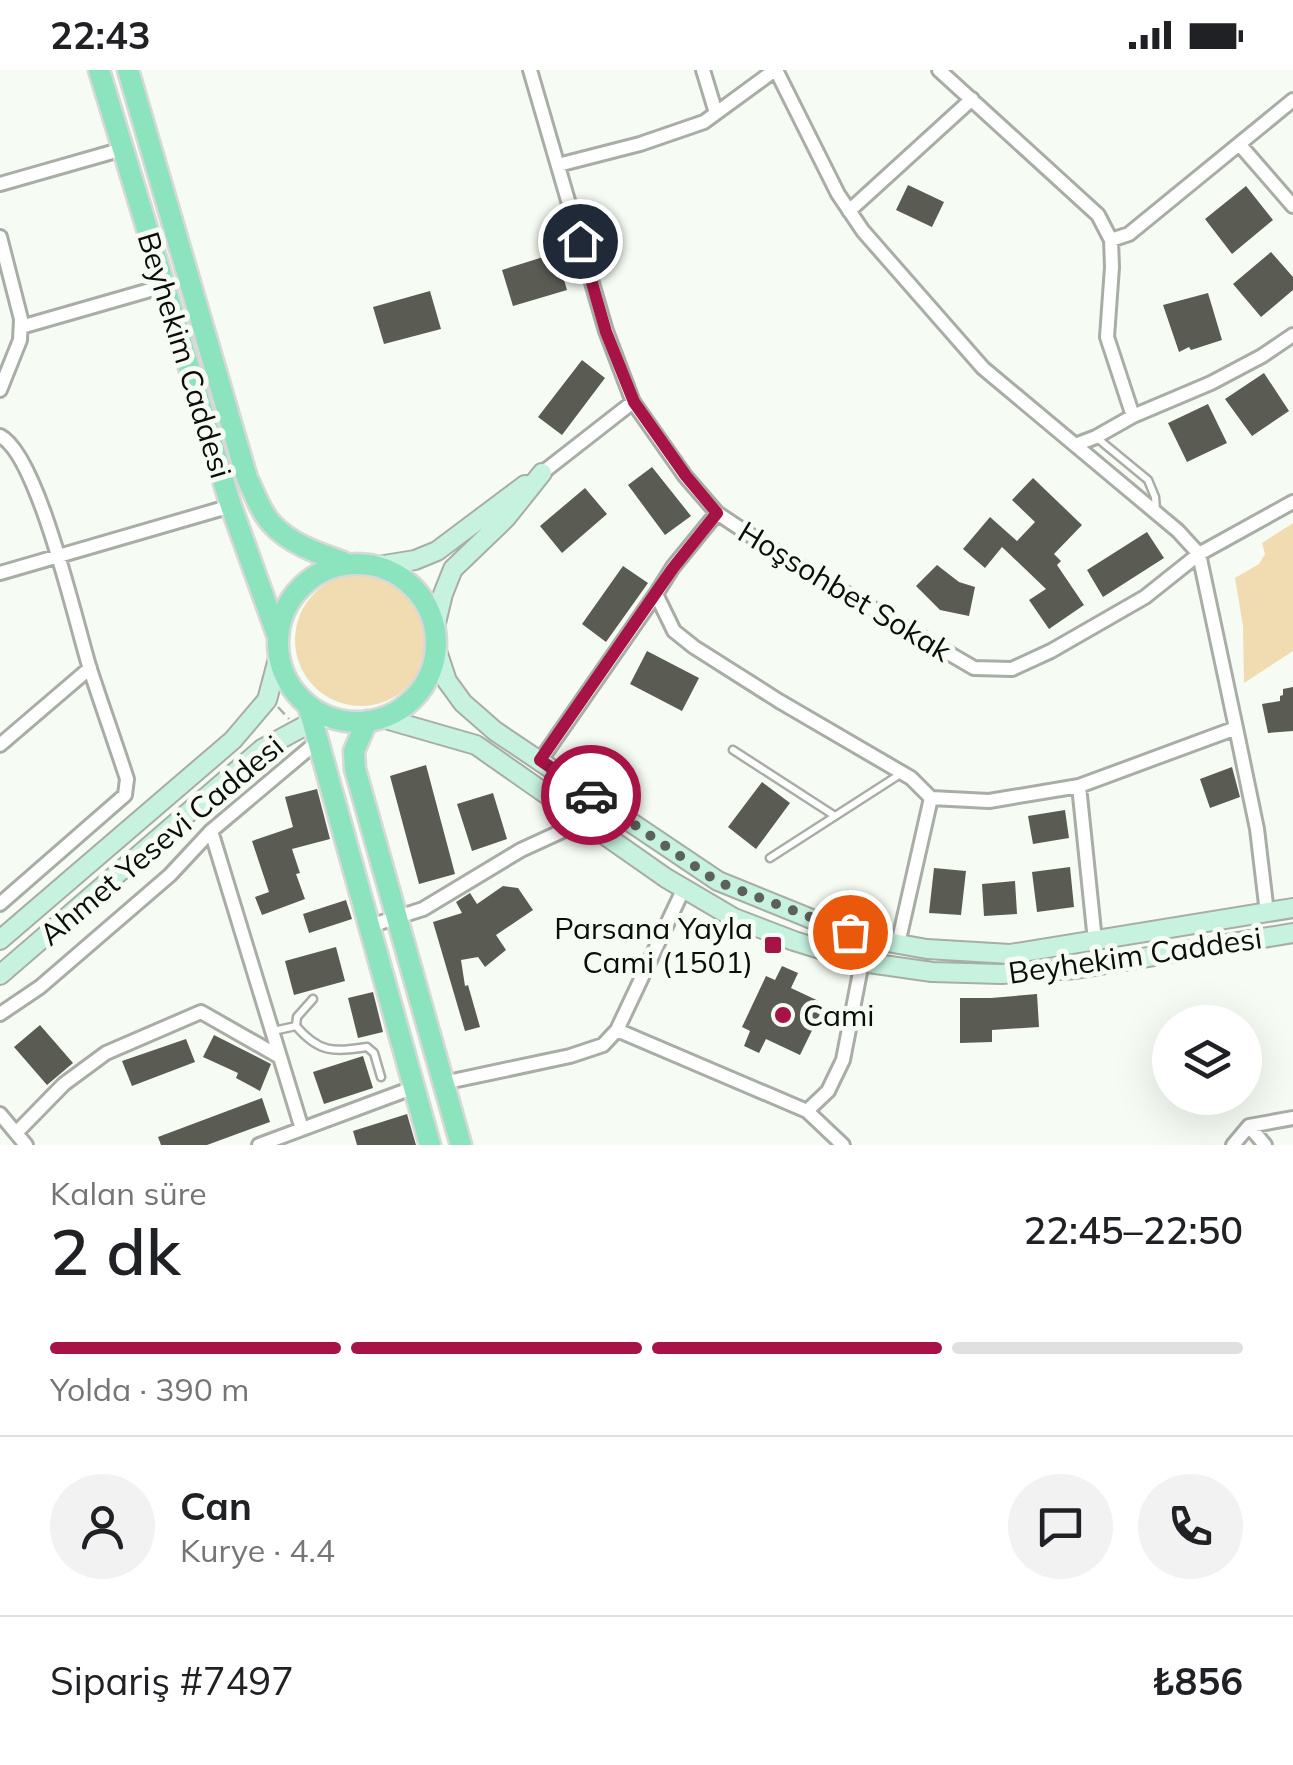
<!DOCTYPE html>
<html lang="tr">
<head>
<meta charset="utf-8">
<style>
  :root { --surface:#fff; --page:#f2f2f2; --text:#202124; --muted:#757577; --line:#e0e0e0; --accent:#a81347 }
  body { margin:0; font-family:Mulish,sans-serif; background:var(--page); color:var(--text); height:100vh; display:flex; flex-direction:column; font-size:38px; white-space:nowrap }
  * { box-sizing:border-box; margin:0 }
  p { font-size:32px; color:var(--muted) }
  .icon { flex:none; width:55px; height:55px; fill:none; stroke:currentColor; stroke-width:2; stroke-linecap:round; stroke-linejoin:round }
  .map { position:relative; height:1075px; overflow:hidden }
  .drawer { display:flex; flex-direction:column; background:var(--surface); flex:1 }
  .drawer>* { flex:none }
  .tools { position:absolute; left:1152px; top:935px; display:grid; gap:20px }
  .tools a { display:grid; place-items:center; width:110px; height:110px; border-radius:50%; background:var(--surface); box-shadow:0 10px 40px #0002; font-size:50px }
  .pin { position:absolute; display:grid; place-items:center; width:85px; height:85px; color:#fff; margin:-42px; border:5px solid #fff; border-radius:50%; box-shadow:0 2px 10px #0007 }
  .courier { position:absolute; display:grid; place-items:center; width:100px; height:100px; margin:-50px; border:8px solid #a81347; border-radius:50%; background:#fff; color:#222; box-shadow:0 2px 12px #0007 }
  .head em { font-style:normal; font-weight:600 }
  .head div { display:flex; flex-direction:column-reverse }
  .head { display:flex; align-items:center; justify-content:space-between; height:170px; padding:0 50px }
  h1 { font-size:65px; font-weight:600; line-height:75px }
  .bar { display:grid; grid-template-columns:repeat(4,1fr); gap:15px 10px; align-content:center; height:120px; padding:0 50px }
  .bar i { height:12px; border-radius:8px; background:var(--line) }
  .bar .current { background:var(--accent) }
  .bar p { grid-column:span 4 }
  .line { display:flex; align-items:center; gap:25px; padding:0 50px; border-top:2px solid var(--line) }
  .line div { flex:1 }
  .round { display:grid; place-items:center; flex:none; width:105px; height:105px; border-radius:52px; background:var(--page) }
  .status { display:flex; justify-content:space-between; align-items:center; height:70px; padding:0 50px; background:var(--surface); direction:ltr }
  .status svg { height:28px; fill:currentColor }
  .map>svg:first-child { display:block }
  .green { fill:#f1dcb2 }
  .building { fill:#5a5b53 }
  .lines { fill:none; stroke-linecap:round; stroke-linejoin:round }
  .lane-casing { stroke:#a8ada5; stroke-width:11 }
  .street-casing { stroke:#a8ada5; stroke-width:18 }
  .secondary-casing { stroke:#a8ada5; stroke-width:22 }
  .primary-casing { stroke:#d8d8d8; stroke-width:25 }
  .path { stroke:#a9aea8; stroke-width:2.5; stroke-dasharray:10 5; stroke-linecap:butt }
  .lane { stroke:#fff; stroke-width:6 }
  .street { stroke:#fff; stroke-width:12 }
  .secondary { stroke:#c6f2df; stroke-width:18 }
  .primary { stroke:#8ce4be; stroke-width:20 }
  .done { stroke:#5d615c; stroke-width:10; stroke-dasharray:0 18 }
  .route { stroke:#a81347; stroke-width:12 }
  .poi-dot { fill:#a81347; stroke:#f6fcf4; stroke-width:4 }
  .labels { text-anchor:middle; dominant-baseline:central; stroke-width:10; stroke-linejoin:round; paint-order:stroke }
  .street-label { font-size:30px; fill:#0b0d0a; stroke:#f6fcf4 }
  .poi-label { font-size:30px; fill:#0b0d0a; stroke:#f6fcf4; text-anchor:end }
</style>
</head>
<body>
<div class="status"><b>22:43</b><svg viewBox="0 0 49 12"><path d="M0 12V9h3v3zM5 12V6h3v6zM10 12V3h3v9zM15 12V0h3v12zM26 1h20v11H26zM47 4h2v5h-2z"/></svg></div>
<div class="map">
<svg width="1293" height="1075" viewBox="0 0 1293 1075">
  <rect width="100%" height="100%" fill="#f6fcf4"/>
  <!-- green -->
  <path class="green" d="M1293,453V581L1244,613L1243,556L1235,508L1259,494L1265,484L1262,473Z
    M295 570a66 66 0 1 1 132 0a66 66 0 1 1-132 0Z"/>
  <!-- building -->
  <path class="building" d="M908,115L944,132L932,157L896,140Z
    M1246,116L1273,150L1232,184L1205,149Z
    M1271,182L1293,207V220L1261,247L1233,214Z
    M556,183L567,220L513,236L502,200Z
    M430,221L441,259L384,274L373,237Z
    M1208,223L1222,270L1191,280L1189,277L1179,282L1163,235Z
    M582,290L605,308L562,365L538,347Z
    M1264,303L1289,341L1252,366L1225,329Z
    M1208,334L1227,373L1187,392L1168,353Z
    M652,397L691,446L665,465L628,415Z
    M1033,408L1082,455L1054,484L1061,491L1057,495L1084,535L1049,559L1029,530L1046,519L1002,477L985,498L963,479L990,447L1017,471L1035,452L1012,430Z
    M585,418L607,444L562,483L540,456Z
    M1147,462L1164,488L1103,527L1087,500Z
    M937,495L959,512L975,517L969,546L940,540L916,516Z
    M623,496L648,513L606,572L582,554Z
    M647,581L699,608L682,641L630,614Z
    M1293,617V661L1268,663L1262,634L1280,631V626L1283,625V619Z
    M426,695L455,804L419,814L390,706Z
    M1232,697L1240,727L1210,738L1200,709Z
    M762,712L790,733L756,779L728,757Z
    M317,719L330,769L292,779L300,803L296,804L305,829L262,845L255,827L269,822L252,771L293,757L285,727Z
    M493,723L507,769L472,781L457,734Z
    M1065,740L1069,768L1033,774L1028,746Z
    M1070,797L1074,837L1037,842L1032,802Z
    M934,798L966,801L961,845L929,843Z
    M1015,811L1017,844L984,846L982,814Z
    M503,816L518,818L533,840L496,865L506,880L485,897L478,887L461,890L465,916L468,915L480,957L465,961L433,852L462,843L456,832L470,823L477,834Z
    M346,830L352,849L309,863L303,844Z
    M336,877L345,911L294,925L285,891Z
    M782,896L798,903L791,918L825,934L800,985L766,969L759,983L744,976L750,961L742,957L766,906L775,910Z
    M373,922L383,962L358,968L348,928Z
    M1037,924L1039,957L992,960V972L960,973V928H991Z
    M40,955L73,993L47,1015L14,977Z
    M214,965L271,994L260,1021L236,1008L238,1003L203,987Z
    M186,969L195,992L132,1016L122,991Z
    M363,986L373,1018L324,1034L313,1002Z
    M262,1028L270,1052L207,1075H161L158,1067Z
    M407,1044L416,1075H357L353,1061Z"/>
  <g class="lines">
    <!-- lane casing -->
    <g class="lane-casing">
      <path id="lane" d="M1097,368L1148,410L1155,427L1156,440
        M733,680L835,746
        M770,788L902,703
        M296,956C319,983 333,982 367,977L374,983L381,1007
        M273,961L296,956L297,947L313,929"/>
    </g>
    <!-- street casing -->
    <g class="street-casing">
      <path id="street" d="M530,0L606,261L633,332L685,406L717,443L777,483L974,598L1012,599L1051,581L1145,527L1199,484L1293,432
        M703,0L716,43
        M939,0L1098,145L1111,170L1112,197L1107,267L1133,346
        M1240,75L1293,136
        M558,95L640,74L704,52L775,0
        M0,114L123,79
        M849,141L972,29
        M0,167L21,249L20,270L0,320
        M1111,170L1129,164L1293,30
        M21,257L164,216
        M0,366C38,384 76,554 90,599C102,636 115,672 127,709L125,725L0,834
        M1075,375L1096,367L1133,346L1211,313L1262,286L1293,265
        M542,403L633,332
        M717,443L673,497L656,524L674,561L694,577L779,631L911,708L931,728L989,731L1079,716L1236,658L1199,484L1178,461L983,298L863,161L838,124L776,0
        M0,503L231,436
        M1236,658L1257,759L1267,843
        M0,675L90,598
        M540,691L656,524
        M1079,716L1095,871
        M211,761L302,1059
        M370,856L423,839L521,780L582,752
        M898,874L931,728
        M0,944L40,917L170,805L211,761L318,671
        M617,960L807,1041L843,1075
        M443,1013L570,986L603,975L617,960L684,818
        M807,1041L828,1021L843,990L862,892
        M0,1044L26,1075
        M1249,1056L1265,1075
        M16,1063L64,1014L106,983L201,942L280,987
        M259,1075L415,1017
        M1233,1075L1249,1056L1293,1048"/>
    </g>
    <!-- secondary casing -->
    <g class="secondary-casing">
      <path id="secondary" d="M378,496L415,490L437,481L525,415
        M435,557L443,524L453,499L506,448L542,403
        M436,578L447,611L463,633L495,661L718,811L824,854L876,870L927,879L1010,884L1293,838
        M382,648L476,675L666,808L734,848L794,871L862,892L932,902L1001,904L1076,899L1293,863
        M0,870L233,670L267,630L279,585
        M0,905L262,679L310,653L330,648"/>
    </g>
    <!-- primary casing -->
    <g class="primary-casing">
      <path id="primary" d="M99,0L231,436L278,567
        M128,0L247,408C254,422 260,441 271,453C290,474 317,483 343,492
        M278 573a79 79 0 1 1 158 0a79 79 0 1 1-158 0Z
        M308,635L430,1075
        M367,651L354,681L355,699L461,1075"/>
    </g>
    <!-- path -->
    <path class="path" d="M278,637L289,649"/>
    <!-- lane -->
    <use href="#lane" class="lane"/>
    <!-- street -->
    <use href="#street" class="street"/>
    <!-- secondary -->
    <use href="#secondary" class="secondary"/>
    <!-- primary -->
    <use href="#primary" class="primary"/>
  </g>
  <g class="lines">
    <!-- done -->
    <path class="done" d="M591,725L718,812L850,862"/>
    <!-- route -->
    <path class="route" d="M580,171L606,262L634,332L686,406L717,443L673,498L540,690L591,725"/>
  </g>
  <!-- markers -->
  <g class="poi-dot">
    <rect x="763" y="865" width="20" height="20" rx="5"/>
    <circle cx="783" cy="945" r="10"/>
  </g>
  <g class="labels">
    <!-- street labels -->
    <g class="street-label">
      <text transform="translate(185 285) rotate(73)">Beyhekim Caddesi</text>
      <text transform="translate(845 521) rotate(31)">Hoşsohbet Sokak</text>
      <text transform="translate(161 770) rotate(-40)">Ahmet Yesevi Caddesi</text>
      <text transform="translate(1135 885) rotate(-8)">Beyhekim Caddesi</text>
    </g>
    <!-- poi labels -->
    <g class="poi-label">
      <text x="753" y="858">Parsana Yayla<tspan x="753" dy="34">Cami (1501)</tspan></text>
      <text x="803" y="945" text-anchor="start">Cami</text>
    </g>
  </g>
</svg>
<div class="tools">
<a><svg class="icon" aria-label="layers" viewBox="0 0 24 24"><path d="M12 4l9 5-9 5-9-5zM3 14l9 5 9-5"/></svg></a>
</div>
<div class="pin" style="left:850px;top:862px;background:#ea580c"><svg class="icon" aria-label="bag" viewBox="0 0 24 24"><path d="M5 8h14l-1 12H6zM9 8a3 3 0 0 1 6 0"/></svg></div>
<div class="pin" style="left:580px;top:171px;background:#1f2937"><svg class="icon" aria-label="home" viewBox="0 0 24 24"><path d="M3 11l9-7 9 7M6 9v11h12V9"/></svg></div>
<div class="courier" style="left:591px;top:725px"><svg class="icon" aria-label="car" viewBox="0 0 24 24"><path d="M5 17H2v-5l4-1 3-4h7l3 4 3 1v5h-3M9 17h6M6 11h13"/><circle cx="7" cy="17" r="2"/><circle cx="17" cy="17" r="2"/></svg></div>
</div>
<section class="drawer">
<div class="head"><div><h1>2 dk</h1><p>Kalan süre</p></div><em>22:45–22:50</em></div>
<div class="bar"><i class="current"></i><i class="current"></i><i class="current"></i><i></i><p>Yolda · 390 m</p></div>
<div class="line" style="height:180px"><a class="round"><svg class="icon" aria-label="person" viewBox="0 0 24 24"><circle cx="12" cy="8" r="4"/><path d="M4 21q1-7 8-7t8 7"/></svg></a><div><b>Can</b><p>Kurye · 4.4</p></div><a class="round"><svg class="icon" aria-label="chat" viewBox="0 0 24 24"><path d="M4 5h16v11H9l-5 4z"/></svg></a><a class="round"><svg class="icon" aria-label="phone" viewBox="0 0 24 24"><path d="M5 4h4l2 5-3 2q2 4 5 5l2-3 5 2v4C11 20 4 13 5 4z"/></svg></a></div>
<div class="line" style="height:130px"><div>Sipariş #7497</div><b>₺856</b></div>
</section>
</body>
</html>
